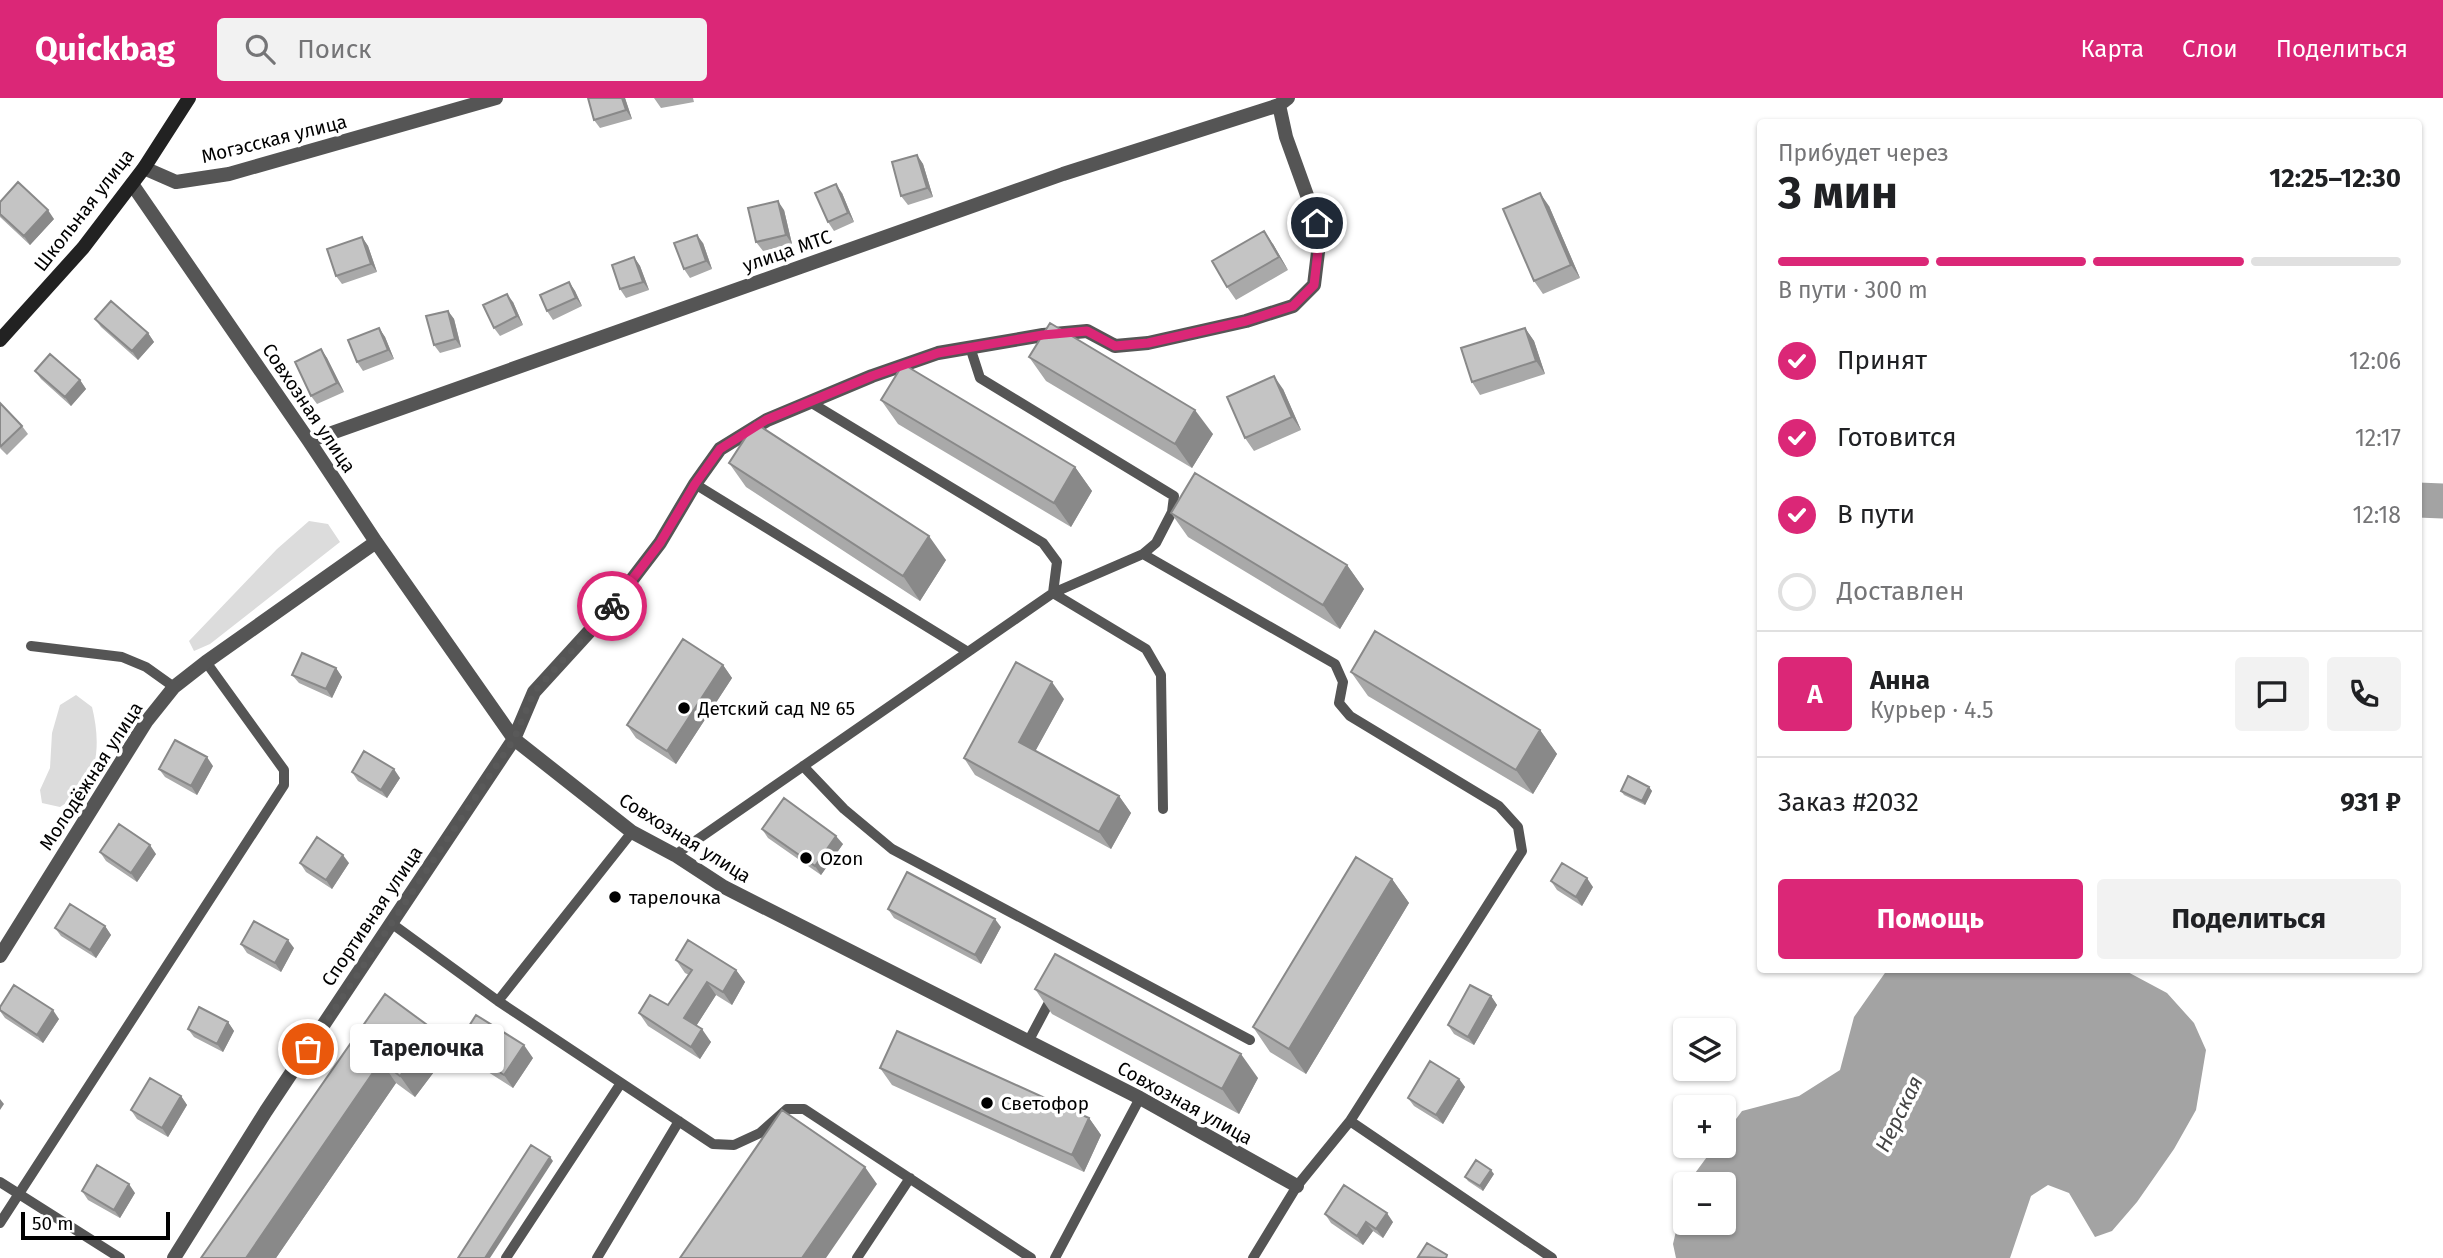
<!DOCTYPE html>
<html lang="ru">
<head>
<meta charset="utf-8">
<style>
  :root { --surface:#fff; --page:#f2f2f2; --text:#202124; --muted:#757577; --line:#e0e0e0; --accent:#db2777 }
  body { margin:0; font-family:"Fira Sans",sans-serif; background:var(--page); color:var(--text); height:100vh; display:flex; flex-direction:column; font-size:26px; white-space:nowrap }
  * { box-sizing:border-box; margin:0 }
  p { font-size:23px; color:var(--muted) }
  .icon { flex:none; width:38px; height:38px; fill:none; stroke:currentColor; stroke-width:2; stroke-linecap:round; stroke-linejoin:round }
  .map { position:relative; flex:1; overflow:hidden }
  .drawer { position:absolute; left:1757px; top:21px; width:665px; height:854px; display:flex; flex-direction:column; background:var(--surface); border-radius:7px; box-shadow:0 2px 5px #0004 }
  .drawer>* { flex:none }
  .fabs { position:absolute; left:1673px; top:920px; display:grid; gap:14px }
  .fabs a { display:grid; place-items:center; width:63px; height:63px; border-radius:7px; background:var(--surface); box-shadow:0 2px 5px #0004; font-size:35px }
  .scale { position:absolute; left:21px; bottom:18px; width:149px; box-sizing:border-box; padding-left:7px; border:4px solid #000; border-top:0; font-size:19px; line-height:24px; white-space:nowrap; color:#000; -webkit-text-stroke:5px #fff; paint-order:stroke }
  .pin { position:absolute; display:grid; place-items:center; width:60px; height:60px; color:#fff; margin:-30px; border:4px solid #fff; border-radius:50%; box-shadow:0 2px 7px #0007 }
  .courier { position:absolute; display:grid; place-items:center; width:70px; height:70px; margin:-35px; border:5px solid #db2777; border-radius:50%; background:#fff; color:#222; box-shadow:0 2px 9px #0007 }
  .bubble { position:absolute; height:49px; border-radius:7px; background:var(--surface); box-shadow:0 2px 5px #0004; font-size:23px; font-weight:700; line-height:49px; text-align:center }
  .overview em { font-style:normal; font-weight:700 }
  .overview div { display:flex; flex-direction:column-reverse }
  .overview { display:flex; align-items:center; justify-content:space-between; height:119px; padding:0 21px }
  h1 { font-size:46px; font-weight:700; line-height:52px }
  .bar { display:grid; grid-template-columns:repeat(4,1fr); gap:10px 7px; align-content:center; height:84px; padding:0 21px }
  .bar i { height:9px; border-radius:5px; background:var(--line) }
  .bar .active { background:var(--accent) }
  .bar p { grid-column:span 4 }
  .line { display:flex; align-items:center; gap:18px; padding:0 21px; border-top:2px solid var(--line) }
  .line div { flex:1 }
  .round { display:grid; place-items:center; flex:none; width:74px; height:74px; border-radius:7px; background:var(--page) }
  ol { padding:0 21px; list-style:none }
  li { display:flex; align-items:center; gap:21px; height:77px }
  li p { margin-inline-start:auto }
  li .icon { padding:7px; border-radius:50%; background:var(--accent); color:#fff; stroke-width:4 }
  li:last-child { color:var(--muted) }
  li i { width:38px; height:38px; border:4px solid var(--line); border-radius:50% }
  .button { display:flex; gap:14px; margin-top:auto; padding:14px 21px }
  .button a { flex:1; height:80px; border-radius:7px; background:var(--accent); color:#fff; font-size:28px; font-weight:700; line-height:80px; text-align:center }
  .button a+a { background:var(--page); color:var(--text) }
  header { display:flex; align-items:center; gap:42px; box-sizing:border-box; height:98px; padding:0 35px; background:var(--accent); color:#fff }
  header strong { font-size:33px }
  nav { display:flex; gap:38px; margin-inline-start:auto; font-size:24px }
  .search { width:490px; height:63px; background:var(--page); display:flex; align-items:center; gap:18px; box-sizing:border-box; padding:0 24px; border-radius:7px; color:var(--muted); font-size:26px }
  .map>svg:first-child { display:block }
  .green { fill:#dcdcdc }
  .water { fill:#a3a3a3 }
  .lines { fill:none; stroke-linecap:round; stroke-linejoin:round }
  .river { stroke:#a3a3a3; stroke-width:35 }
  .lane { stroke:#555; stroke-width:10 }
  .street { stroke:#555; stroke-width:14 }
  .secondary { stroke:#222; stroke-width:14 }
  .wall { fill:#a9a9a9 }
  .shaded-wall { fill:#898989 }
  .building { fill:#c4c4c4; stroke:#898989; stroke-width:2 }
  .done { stroke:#595959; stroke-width:7; stroke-dasharray:0 12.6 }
  .route { stroke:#db2777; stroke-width:9 }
  .poi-dot { fill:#000; stroke:#fff; stroke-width:2.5 }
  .labels { text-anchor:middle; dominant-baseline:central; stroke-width:7; stroke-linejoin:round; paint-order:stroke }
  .street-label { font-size:19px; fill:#000; stroke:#fff }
  .poi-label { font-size:19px; fill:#000; stroke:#fff; text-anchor:start }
  .water-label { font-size:21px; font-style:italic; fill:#444; stroke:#fff }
</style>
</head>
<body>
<header>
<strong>Quickbag</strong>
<div class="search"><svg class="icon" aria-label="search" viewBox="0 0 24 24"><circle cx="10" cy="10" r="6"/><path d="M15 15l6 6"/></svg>Поиск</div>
<nav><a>Карта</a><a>Слои</a><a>Поделиться</a></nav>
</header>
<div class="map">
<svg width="2443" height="1160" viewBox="0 0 2443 1160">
  <rect width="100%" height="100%" fill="#fff"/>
  <!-- green -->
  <path class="green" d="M309,423L328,426L340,444L210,546L194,553L189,543L277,451Z
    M76,597L92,609C99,637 101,673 78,695C73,701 66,705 60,709L42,705L40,692L50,670L52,635L60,607Z"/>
  <!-- water -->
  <path class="water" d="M1887,872H2124L2167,895L2194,925L2206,952L2196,1012L2174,1051L2137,1104L2112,1133L2095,1139L2069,1095L2048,1087L2031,1098L2010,1160H1676L1673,1146L1685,1094V1125H1724V1087L1687,1086L1715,1048H1724V1037L1742,1013L1799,998L1840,972L1854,919Z"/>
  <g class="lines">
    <!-- river -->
    <path class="river" d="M2418,402L2443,403"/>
    <!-- lane -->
    <path class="lane" d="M810,304L1043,445L1057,464L1053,495L1146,551L1161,577L1163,711
      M695,386L968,554
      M1143,456L1335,566L1343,584L1339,605L1350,618L1499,708L1518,729L1522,753L1350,1023L1297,1088L1253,1160
      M31,548L122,559L146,569L174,589
      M803,668L844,711L892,751L1250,942
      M675,757L1053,495L1143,456L1156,445L1172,414L1174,398L980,280L970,249
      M391,825L498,903L632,734
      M498,903L713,1046L734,1047L760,1035L787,1011H804L1031,1160
      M1028,944L1054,895
      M1350,1023L1552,1160
      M0,1084L120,1160
      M0,1125L284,687V672L206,564
      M506,1160L621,985
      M597,1160L679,1023
      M857,1160L910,1080
      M1055,1160L1140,1000"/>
    <!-- street -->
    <path class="street" d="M144,70L176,84L229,76L496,0
      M132,86L309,343L376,444L514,641L632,734L675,757L724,789L1140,1000L1297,1088
      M309,343L1063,76L1279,7
      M0,858L146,624L174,589L206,564L376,444
      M174,1160L266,1013L514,641L534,594L608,513L660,445L695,386L720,351L767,322L872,278L938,255L1043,237L1087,233L1115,248L1148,245L1246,223L1293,208L1314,187L1318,154L1317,125L1286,39L1279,7L1288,0"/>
    <!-- secondary -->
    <path class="secondary" d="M0,242L83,150L144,70L189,0"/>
  </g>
  <!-- wall -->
  <path class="wall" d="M588,0H625L632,21L600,30L594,22Z
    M654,0H693L694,4L661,10Z
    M917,57L923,66L933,99L908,107L901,98Z
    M842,95L854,124L834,133L828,124Z
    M0,104L54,121L30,147L0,119Z
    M1549,108L1580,180L1543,196L1534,183Z
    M784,112L792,146L763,153L756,144Z
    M362,139L368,148L377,174L342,186L336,178Z
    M703,145L712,171L690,180L684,171Z
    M1273,146L1288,172L1236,202L1227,189Z
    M634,159L640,168L649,192L626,200L620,191Z
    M569,184L575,193L582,208L553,222L547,213Z
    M513,204L523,227L500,238L494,230Z
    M448,213L454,221L461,249L440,255L434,247Z
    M95,221L148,235L154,244L138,262L101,229Z
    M379,230L385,239L394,261L363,273L357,264Z
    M1525,230L1534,243L1545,276L1480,297L1472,284Z
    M321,251L327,260L344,294L317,306L311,298Z
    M1029,259L1213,336L1192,370L1046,283Z
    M35,273L80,282L86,291L71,308L41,281Z
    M1283,291L1301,332L1254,353L1245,340Z
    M881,302L1075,369L1092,393L1071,429L898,326Z
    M0,306L22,328L28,336L7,357L0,350Z
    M729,365L946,462L920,503L746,389Z
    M1171,415L1347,467L1364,491L1340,531L1188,439Z
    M723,567L732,580L676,666L636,640L627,627Z
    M336,570L342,579L332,600L299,585L292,577Z
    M1351,574L1540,632L1557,656L1533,696L1368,598Z
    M1064,601L1035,653L1119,698L1131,715L1111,751L975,677L964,660Z
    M213,668L197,697L165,679L159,671Z
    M352,674L400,680L387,700L358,683Z
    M1649,689L1652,693L1645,707L1624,697L1621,693Z
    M762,731L843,746L821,777L768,740Z
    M100,754L156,756L137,784L106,763Z
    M300,765H349L332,791L306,774Z
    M1392,781L1409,805L1306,976L1270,954L1253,929Z
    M1551,783L1593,789L1582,808L1557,792Z
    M888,811L1001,829L981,866L894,820Z
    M105,828L111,837L96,860L61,838L55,830Z
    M241,846L294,850L281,874L247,855Z
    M676,862L736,872L745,884L732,907L716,897L696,928L711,944L700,961L648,928L639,915L668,907L689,877L685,875Z
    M1035,891L1258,980L1239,1016L1052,916Z
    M385,896L434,932L449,954L415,999L396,985L276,1160H201Z
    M1491,898L1497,907L1474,947L1454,936L1448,927Z
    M0,909L59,921L43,945L5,920L0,913Z
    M228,924L234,933L223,954L194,939L188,931Z
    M457,947L533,960L513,990L466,960Z
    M880,970L1089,1020L1101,1037L1084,1074L892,987Z
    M1459,981L1465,989L1443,1026L1414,1008L1408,1000Z
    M181,998L187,1007L168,1039L137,1021L131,1012Z
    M1494,1076L1483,1093L1468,1083L1465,1079Z
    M82,1093L135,1095L120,1120L88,1102Z
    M1325,1116L1393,1124L1383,1140L1373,1133L1363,1147L1331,1125Z"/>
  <!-- shaded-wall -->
  <path class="shaded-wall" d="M622,0H625L632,21L626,12Z
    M917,57L923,66L933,99L927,90Z
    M836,86L842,95L854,124L848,115Z
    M1540,95L1549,108L1580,180L1571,167Z
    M778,103L784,112L792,146L786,137Z
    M48,112L54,121L30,147L24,138Z
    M1264,133L1273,146L1288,172L1279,159Z
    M697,137L703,145L712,171L706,163Z
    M362,139L368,148L377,174L371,166Z
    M634,159L640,168L649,192L643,184Z
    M569,184L575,193L582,208L576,200Z
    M507,196L513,204L523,227L517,218Z
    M448,213L454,221L461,249L455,241Z
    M379,230L385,239L394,261L388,252Z
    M1525,230L1534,243L1545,276L1536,263Z
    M148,235L154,244L138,262L132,253Z
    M321,251L327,260L344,294L337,285Z
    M1274,278L1283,291L1301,332L1292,319Z
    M80,282L86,291L71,308L65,299Z
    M1195,312L1213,336L1192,370L1175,346Z
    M1075,369L1092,393L1071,429L1054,405Z
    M929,438L946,462L920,503L903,478Z
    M1347,467L1364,491L1340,531L1323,507Z
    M723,567L732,580L676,666L667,653Z
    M336,570L342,579L332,600L326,591Z
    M1052,584L1064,601L1031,661L1019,644Z
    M1540,632L1557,656L1533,696L1516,672Z
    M207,659L213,668L197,697L191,688Z
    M394,671L400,680L387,700L381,692Z
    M1649,689L1652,693L1645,707L1642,703Z
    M1119,698L1131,715L1111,751L1099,734Z
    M836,738L843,746L821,777L815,768Z
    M150,747L156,756L137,784L131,775Z
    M343,757L349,765L332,791L326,782Z
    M1587,780L1593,789L1582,808L1576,799Z
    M1392,781L1409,805L1306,976L1289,951Z
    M995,821L1001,829L981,866L975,857Z
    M105,828L111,837L96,860L90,852Z
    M288,842L294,850L281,874L275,865Z
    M736,872L745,884L732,907L723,894Z
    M707,884L716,897L693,933L684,920Z
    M1491,898L1497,907L1474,947L1468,939Z
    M53,912L59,921L43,945L37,937Z
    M228,924L234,933L223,954L217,946Z
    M702,931L711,944L700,961L691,949Z
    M434,932L449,954L415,999L400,978Z
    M524,947L533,960L513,990L504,977Z
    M1241,956L1258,980L1239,1016L1222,991Z
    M381,963L396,985L276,1160H246Z
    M1459,981L1465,989L1443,1026L1436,1017Z
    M181,998L187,1007L168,1039L162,1030Z
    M0,1001L4,1006L0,1012Z
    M1089,1020L1101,1037L1084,1074L1072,1057Z
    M550,1059L553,1063L490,1160H485Z
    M865,1069L877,1086L826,1160H802Z
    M1491,1072L1494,1076L1483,1093L1480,1088Z
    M129,1086L135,1095L120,1120L114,1112Z
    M1387,1115L1393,1124L1383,1140L1376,1131Z
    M1366,1124L1373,1133L1363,1147L1357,1138Z"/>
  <!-- building -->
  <path class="building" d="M588,0H622L626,12L594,22Z
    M917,57L927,90L901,98L892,64Z
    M18,84L48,112L24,138L0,116V104Z
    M836,86L848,115L828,124L815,95Z
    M1540,95L1571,167L1534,183L1503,111Z
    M778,103L786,137L756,144L748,110Z
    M1264,133L1279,159L1227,189L1212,163Z
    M697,137L706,163L684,171L674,145Z
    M362,139L371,166L336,178L327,151Z
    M634,159L643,184L620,191L612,167Z
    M569,184L576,200L547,213L540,197Z
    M507,196L517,218L494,230L483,207Z
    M111,203L148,235L132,253L95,221Z
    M448,213L455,241L434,247L426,218Z
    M1050,225L1195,312L1175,346L1029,259Z
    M379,230L388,252L357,264L348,242Z
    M1525,230L1536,263L1472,284L1461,250Z
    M321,251L337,285L311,298L295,264Z
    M50,256L80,282L65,299L35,273Z
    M903,266L1075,369L1054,405L881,302Z
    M1274,278L1292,319L1245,340L1227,299Z
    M0,305L22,328L1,348L0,347Z
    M755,325L929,438L903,478L729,365Z
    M1195,375L1347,467L1323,507L1171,415Z
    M1375,533L1540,632L1516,672L1351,574Z
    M683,541L723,567L667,653L627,627Z
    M302,555L336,570L326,591L292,577Z
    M1016,564L1052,584L1019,644L1119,698L1099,734L964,660Z
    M175,642L207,659L191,688L159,671Z
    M364,653L394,671L381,692L352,674Z
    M1628,678L1649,689L1642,703L1621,693Z
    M784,700L836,738L815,768L762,731Z
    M119,726L150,747L131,775L100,754Z
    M317,739L343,757L326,782L300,765Z
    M1356,759L1392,781L1289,951L1253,929Z
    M1562,765L1587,780L1576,799L1551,783Z
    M907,774L995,821L975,857L888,811Z
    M70,806L105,828L90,852L55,830Z
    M254,823L288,842L275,865L241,846Z
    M688,842L736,872L723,894L707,884L684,920L702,931L691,949L639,915L650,897L668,907L692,872L676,862Z
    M1055,856L1241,956L1222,991L1035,891Z
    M14,887L53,912L37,937L0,912V909Z
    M1470,887L1491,898L1468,939L1448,927Z
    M385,896L434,932L400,978L381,963L246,1160H201Z
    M199,909L228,924L217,946L188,931Z
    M476,917L524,947L504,977L457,947Z
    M897,933L1089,1020L1072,1057L880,970Z
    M1430,963L1459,981L1436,1017L1408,1000Z
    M150,980L181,998L162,1030L131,1012Z
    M782,1012L865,1069L802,1160H680Z
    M531,1047L550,1059L485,1160H458Z
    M1476,1062L1491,1072L1480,1088L1465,1079Z
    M97,1067L129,1086L114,1112L82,1093Z
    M1344,1087L1387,1115L1376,1131L1366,1124L1357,1138L1325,1116Z
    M1427,1145L1447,1157L1446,1160L1418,1159Z"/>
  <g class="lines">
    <!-- done -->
    <path class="done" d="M308,951L514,641L534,594L612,508"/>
    <!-- route -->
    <path class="route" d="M612,508L660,445L695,386L720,351L766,322L872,278L938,255L1043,237L1087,233L1115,248L1148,245L1246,223L1293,208L1314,187L1318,153L1317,125"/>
  </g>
  <!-- markers -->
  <g class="poi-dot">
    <circle cx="684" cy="610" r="7"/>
    <circle cx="806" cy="760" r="7"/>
    <circle cx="615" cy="799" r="7"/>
    <circle cx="987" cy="1005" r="7"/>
  </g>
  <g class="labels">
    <!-- street labels -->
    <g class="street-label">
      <text transform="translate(274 41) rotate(-14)">Могэсская улица</text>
      <text transform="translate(84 112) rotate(-52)">Школьная улица</text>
      <text transform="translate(787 153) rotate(-19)">улица МТС</text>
      <text transform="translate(309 310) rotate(56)">Совхозная улица</text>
      <text transform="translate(91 678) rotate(-57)">Молодёжная улица</text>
      <text transform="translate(685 740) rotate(32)">Совхозная улица</text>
      <text transform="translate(372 818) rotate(-56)">Спортивная улица</text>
      <text transform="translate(1185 1005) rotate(29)">Совхозная улица</text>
    </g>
    <!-- poi labels -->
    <g class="poi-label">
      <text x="698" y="610">Детский сад № 65</text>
      <text x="820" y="760">Ozon</text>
      <text x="629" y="799">тарелочка</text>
      <text x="1001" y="1005">Светофор</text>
    </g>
    <!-- water labels -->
    <g class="water-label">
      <text transform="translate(1899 1016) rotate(-64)">Нерская</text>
    </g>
  </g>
</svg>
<div class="fabs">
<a><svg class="icon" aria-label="layers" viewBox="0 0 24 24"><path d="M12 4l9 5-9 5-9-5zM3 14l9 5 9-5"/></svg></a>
<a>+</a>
<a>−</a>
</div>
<div class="scale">50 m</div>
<div class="pin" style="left:308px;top:951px;background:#ea580c"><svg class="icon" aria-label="bag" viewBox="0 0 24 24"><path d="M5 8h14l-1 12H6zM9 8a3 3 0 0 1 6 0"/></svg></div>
<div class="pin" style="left:1317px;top:125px;background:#1f2937"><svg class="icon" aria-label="home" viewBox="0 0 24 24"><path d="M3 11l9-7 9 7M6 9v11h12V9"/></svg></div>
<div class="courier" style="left:612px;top:508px"><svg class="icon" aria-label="bike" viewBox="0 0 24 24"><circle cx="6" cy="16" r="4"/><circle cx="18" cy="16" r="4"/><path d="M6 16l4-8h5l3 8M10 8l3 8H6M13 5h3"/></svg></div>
<div class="bubble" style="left:350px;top:926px;width:154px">Тарелочка</div>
<section class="drawer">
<div class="overview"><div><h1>3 мин</h1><p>Прибудет через</p></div><em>12:25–12:30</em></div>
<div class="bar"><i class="active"></i><i class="active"></i><i class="active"></i><i></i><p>В пути · 300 m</p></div>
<ol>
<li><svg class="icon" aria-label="check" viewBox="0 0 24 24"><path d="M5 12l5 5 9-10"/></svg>Принят<p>12:06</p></li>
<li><svg class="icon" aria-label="check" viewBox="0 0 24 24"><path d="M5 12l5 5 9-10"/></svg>Готовится<p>12:17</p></li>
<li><svg class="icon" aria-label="check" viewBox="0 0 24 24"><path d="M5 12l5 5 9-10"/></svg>В пути<p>12:18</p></li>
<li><i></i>Доставлен</li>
</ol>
<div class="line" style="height:126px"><b class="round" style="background:var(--accent);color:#fff">А</b><div><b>Анна</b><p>Курьер · 4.5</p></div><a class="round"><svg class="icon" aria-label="chat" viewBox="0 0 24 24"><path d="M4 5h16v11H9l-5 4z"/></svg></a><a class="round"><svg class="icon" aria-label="phone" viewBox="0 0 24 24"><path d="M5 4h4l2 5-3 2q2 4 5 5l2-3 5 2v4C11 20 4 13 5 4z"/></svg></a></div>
<div class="line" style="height:91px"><div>Заказ #2032</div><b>931 ₽</b></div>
<div class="button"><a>Помощь</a><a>Поделиться</a></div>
</section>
</div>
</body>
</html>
